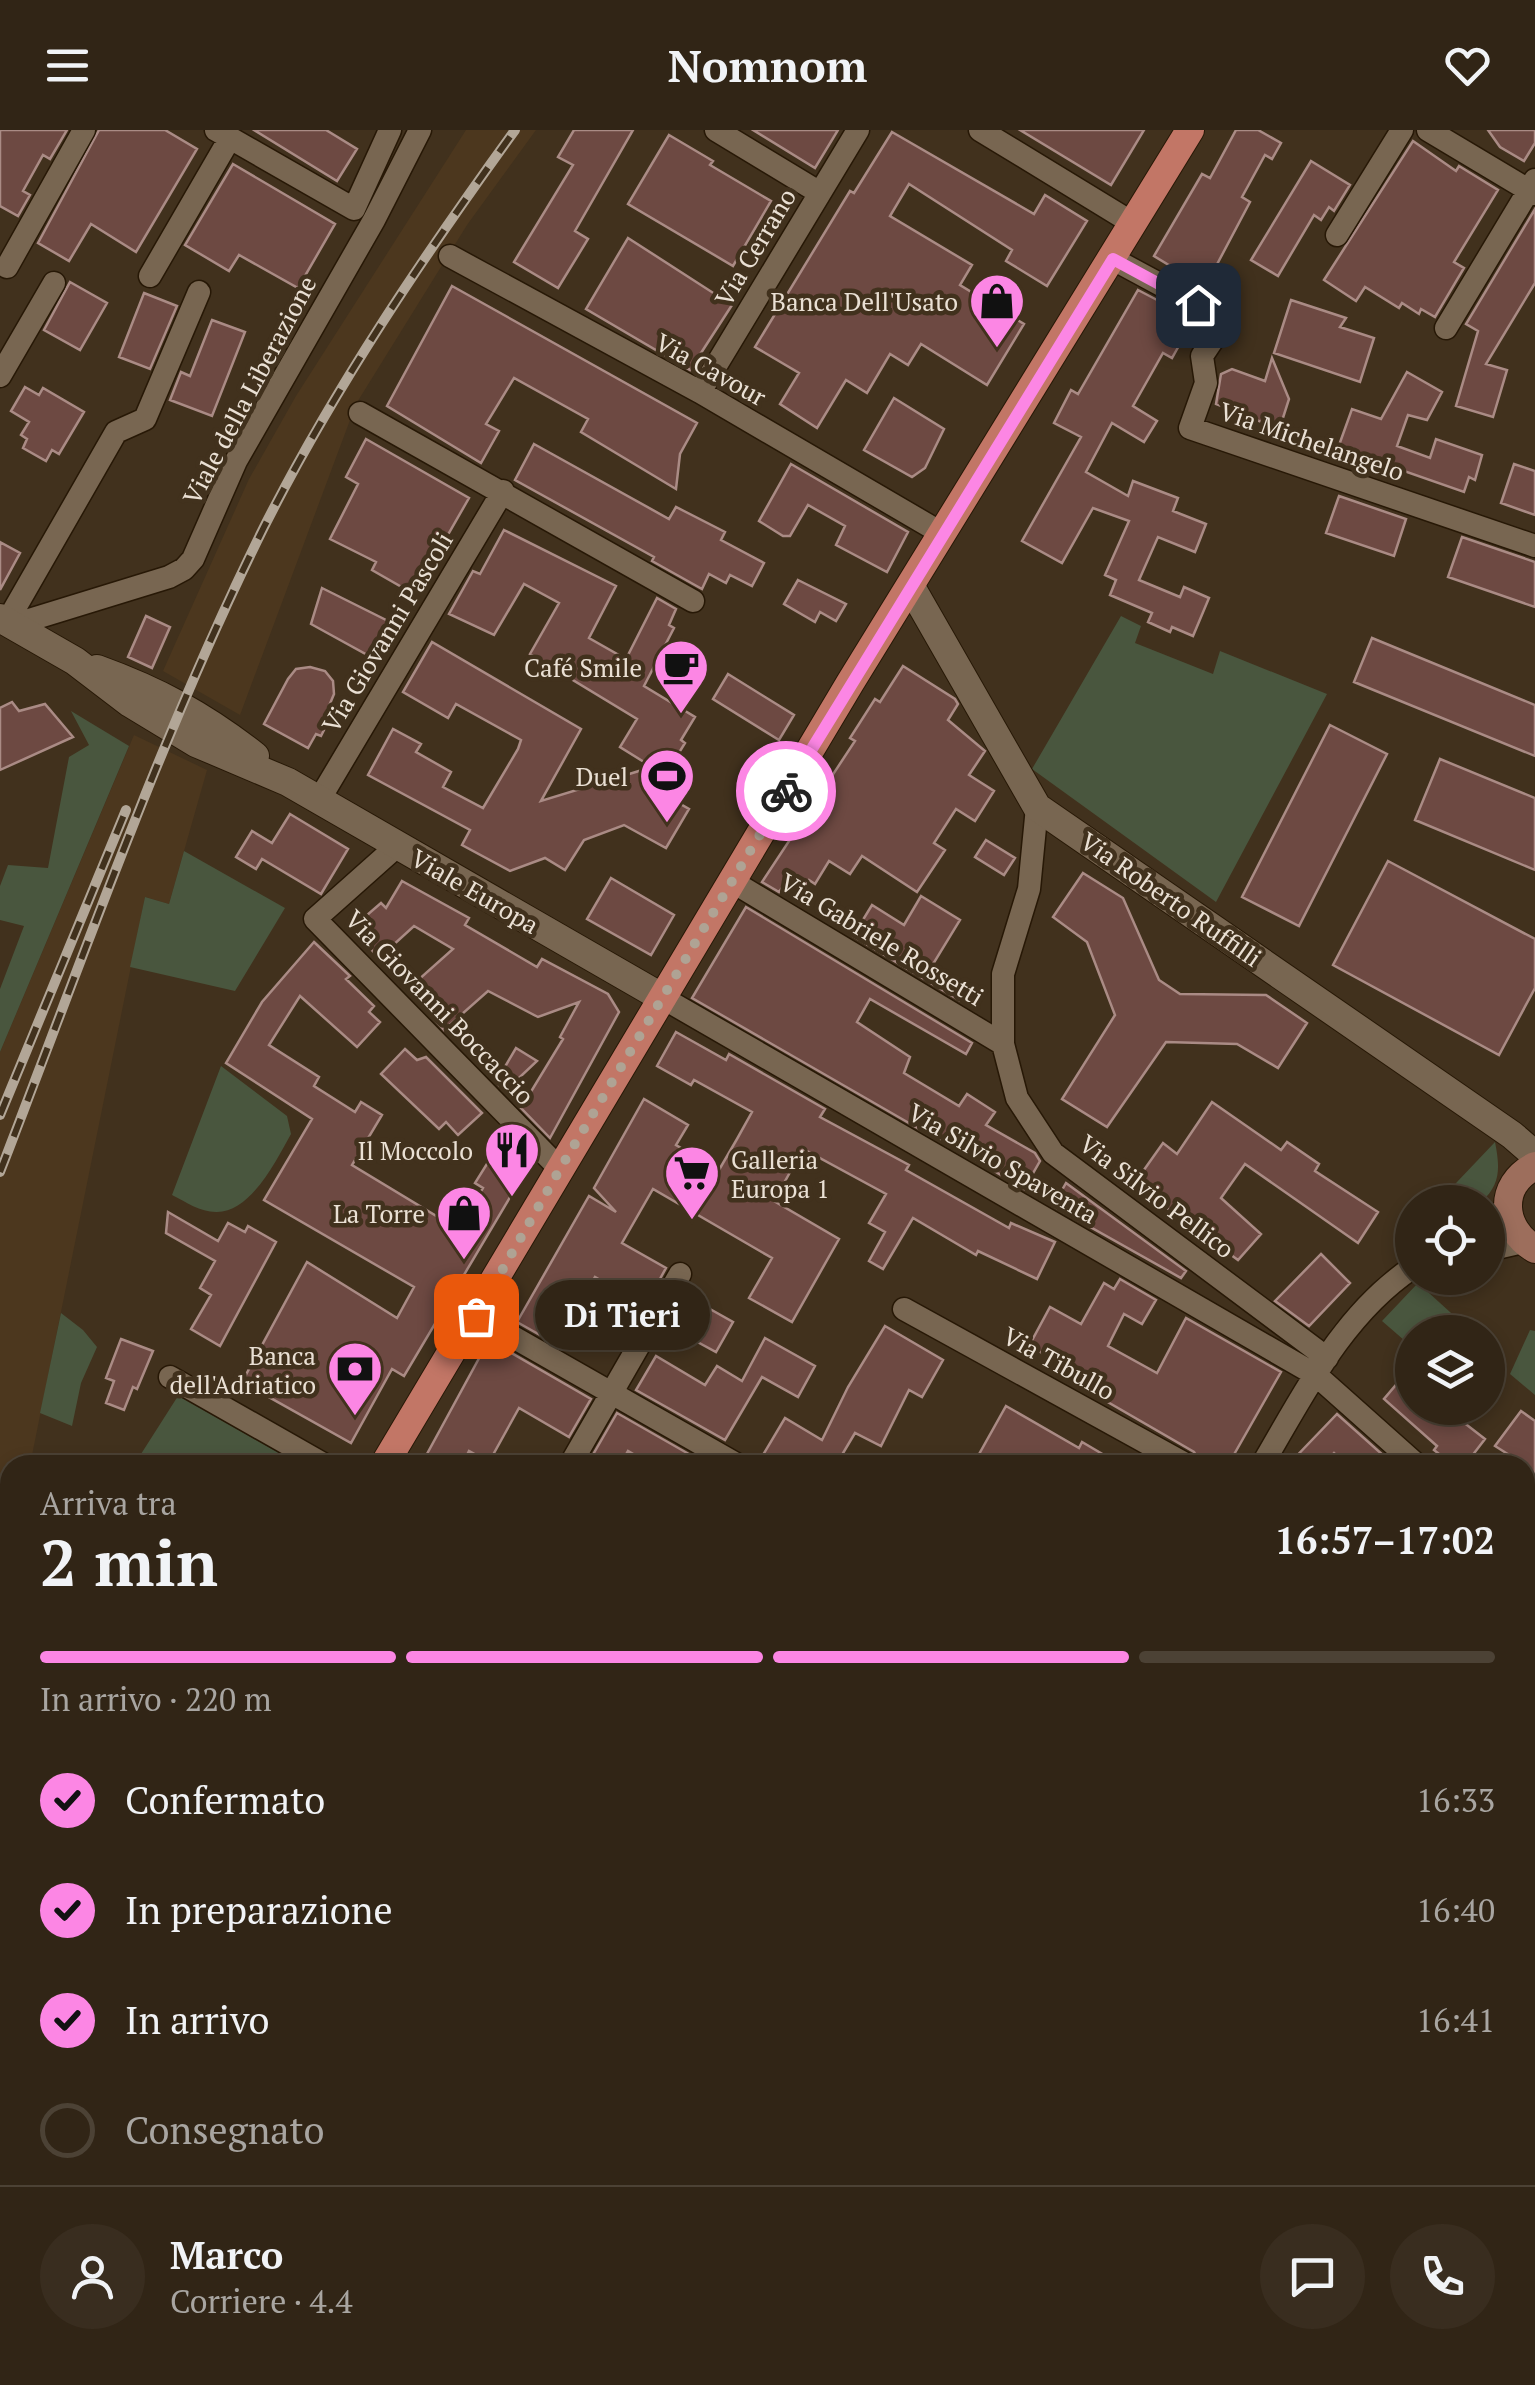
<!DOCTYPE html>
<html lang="it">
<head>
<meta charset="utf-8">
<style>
  :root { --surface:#312516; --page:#392d1f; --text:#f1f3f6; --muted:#a8a5a1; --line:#4c4235; --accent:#fc86e4 }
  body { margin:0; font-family:"PT Serif",serif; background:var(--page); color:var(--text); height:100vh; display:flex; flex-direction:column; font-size:38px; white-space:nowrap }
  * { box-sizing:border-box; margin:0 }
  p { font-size:32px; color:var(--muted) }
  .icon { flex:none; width:55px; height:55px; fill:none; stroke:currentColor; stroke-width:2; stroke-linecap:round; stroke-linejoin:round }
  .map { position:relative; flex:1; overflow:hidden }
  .panel { position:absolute; left:0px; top:1325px; width:1535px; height:930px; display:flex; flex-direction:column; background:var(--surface); border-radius:30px 30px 0 0; box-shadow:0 5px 15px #0003,0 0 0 2px var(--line) }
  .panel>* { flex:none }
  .fabs { position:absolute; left:1395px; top:1055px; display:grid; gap:20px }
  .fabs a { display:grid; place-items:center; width:110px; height:110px; border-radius:50%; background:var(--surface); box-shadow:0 5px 15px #0003,0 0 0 2px var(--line); font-size:50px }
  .pin { position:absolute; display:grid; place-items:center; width:85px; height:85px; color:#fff; margin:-42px; border-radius:20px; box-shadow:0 5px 15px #0006 }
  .courier { position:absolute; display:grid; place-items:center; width:100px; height:100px; margin:-50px; border:8px solid #fc86e4; border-radius:50%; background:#fff; color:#222; box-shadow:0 2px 12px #0007 }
  .bubble { position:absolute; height:70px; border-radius:35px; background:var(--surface); box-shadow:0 5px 15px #0003,0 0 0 2px var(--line); font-size:32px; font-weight:800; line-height:70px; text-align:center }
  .headline em { font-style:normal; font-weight:800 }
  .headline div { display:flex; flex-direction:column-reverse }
  .headline { display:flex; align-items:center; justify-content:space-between; height:170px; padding:0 40px }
  h1 { font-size:65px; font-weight:800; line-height:75px }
  .bar { display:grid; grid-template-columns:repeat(4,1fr); gap:15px 10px; align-content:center; height:120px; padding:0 40px }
  .bar i { height:12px; border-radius:8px; background:var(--line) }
  .bar .current { background:var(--accent) }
  .bar p { grid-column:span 4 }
  .line { display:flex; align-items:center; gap:25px; padding:0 40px; border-top:2px solid var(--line) }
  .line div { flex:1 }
  .round { display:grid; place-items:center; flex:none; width:105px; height:105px; border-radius:52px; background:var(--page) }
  ol { padding:0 40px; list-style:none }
  li { display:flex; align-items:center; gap:30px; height:110px }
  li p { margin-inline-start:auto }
  li .icon { padding:10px; border-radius:50%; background:var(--accent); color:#111; stroke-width:4 }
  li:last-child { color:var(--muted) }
  li i { width:55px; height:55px; border:5px solid var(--line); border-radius:50% }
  header { display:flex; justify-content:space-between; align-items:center; height:130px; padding:0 40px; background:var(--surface); font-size:45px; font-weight:800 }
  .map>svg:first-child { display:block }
  .built { fill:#4c371e }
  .green { fill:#49563e }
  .building { fill:#6d4942; stroke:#aa8b85; stroke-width:2.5 }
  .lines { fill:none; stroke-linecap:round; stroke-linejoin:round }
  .minor-casing { stroke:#271806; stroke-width:25 }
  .tertiary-casing { stroke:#271806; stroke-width:30 }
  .secondary-casing { stroke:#271806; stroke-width:30 }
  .primary-casing { stroke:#271806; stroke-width:30 }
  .minor { stroke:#786651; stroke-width:22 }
  .tertiary { stroke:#786651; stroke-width:28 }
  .secondary { stroke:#9d6e5c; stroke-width:28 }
  .primary { stroke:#c27666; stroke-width:28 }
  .rail-casing { stroke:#b2a697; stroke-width:10 }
  .rail { stroke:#41311d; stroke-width:6; stroke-dasharray:19; stroke-linecap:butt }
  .done { stroke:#afa394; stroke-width:10; stroke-dasharray:0 18 }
  .route { stroke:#fc86e4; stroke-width:12 }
  .labels { text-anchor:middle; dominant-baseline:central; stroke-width:9; stroke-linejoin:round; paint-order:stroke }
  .street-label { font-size:25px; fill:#eae0d4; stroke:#41311d }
  .poi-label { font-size:25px; fill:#eae0d4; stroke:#41311d; text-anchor:end }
</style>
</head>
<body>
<header><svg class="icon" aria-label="menu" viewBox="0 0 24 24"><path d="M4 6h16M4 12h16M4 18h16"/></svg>Nomnom<svg class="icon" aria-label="heart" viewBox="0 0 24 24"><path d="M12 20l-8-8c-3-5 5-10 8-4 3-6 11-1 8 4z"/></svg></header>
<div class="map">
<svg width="1535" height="2255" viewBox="0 0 1535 2255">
  <rect width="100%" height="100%" fill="#41311d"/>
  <!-- built -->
  <path class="built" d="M466,0H536L467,95L356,274L240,585L163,541L249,349L296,266Z
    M134,605L207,640L169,774L145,767L30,1335H10V1417L0,1444V922Z"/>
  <!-- green -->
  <path class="green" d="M1121,486L1141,496L1135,513L1213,544L1220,521L1327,564L1216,772L1032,639Z
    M71,581L129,616L0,922V859L24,796L0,790V756L8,735L48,738L69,627L89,615Z
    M184,721L285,778L235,861L130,837L145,767L169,774Z
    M221,936L287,986L291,1004C277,1029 251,1083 216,1082C200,1082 186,1072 172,1065Z
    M1495,1012C1500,1037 1501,1055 1481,1072H1438Z
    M1418,1153L1472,1202H1412V1217L1382,1191Z
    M61,1183L83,1200L97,1217L81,1253L72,1296L40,1283Z
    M1530,1200L1535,1201V1265L1510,1244Z
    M178,1266L300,1335H134Z
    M1525,1901L1535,1906V2030L1525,2024Z
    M1298,2245H1470L1474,2255H1293Z"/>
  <!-- building -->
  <path class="building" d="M0,0H67L50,29L43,25L23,61L30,65L18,86L0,76Z
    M99,0H165L197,19L136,122L91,94L69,131L38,113Z
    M254,0H326L357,19L337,51Z
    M574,0H633L575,101L588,109L558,158L514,132L573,35L558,27Z
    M753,0H838L815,38Z
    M1020,0H1144L1111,55Z
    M1236,0H1258L1281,13L1272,29L1265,25L1242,67L1250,72L1205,157L1154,126L1202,44L1210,48Z
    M1488,0H1535V13L1524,31L1500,17Z
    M892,2L1034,84L1045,65L1087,91L1047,156L1006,131L1012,120L909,54L890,86L972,135L960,155L1024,194L987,255L921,214L908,235L890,224L867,263L846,250L817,298L780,274L799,243L755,217L850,61L854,63Z
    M669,5L713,31L710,35L771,71L733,136L628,74Z
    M1413,11L1456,41L1459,36L1498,60L1454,132L1464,138L1435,187L1421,179L1419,184L1402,173L1399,178L1365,157L1356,171L1324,150Z
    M1311,31L1350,55L1334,81L1329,77L1321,90L1314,85L1278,146L1251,130Z
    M233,34L335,94L298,158L239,125L229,141L185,115Z
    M1535,79V153L1486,234L1507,240L1493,287L1456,276L1478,201L1466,194Z
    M628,108L732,175L690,240L586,179Z
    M70,152L107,173L80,220L44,200Z
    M452,156L697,293L680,324L676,359L581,302L588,289L514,248L486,294L499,301L481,333L387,276Z
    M1138,160L1180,182L1168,204L1181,212L1172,228L1163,223L1133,276L1157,291L1144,312L1112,293L1086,342L1128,366L1133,351L1178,368L1173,381L1206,394L1195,422L1158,407L1139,450L1180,467L1184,457L1209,468L1193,506L1172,497L1170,502L1148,492L1152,483L1110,465L1116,450L1105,445L1129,391L1093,378L1062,433L1022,411L1081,307L1054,293L1071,260L1078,264Z
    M144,163L177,176L150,239L119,227Z
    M1291,170L1346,188L1340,197L1374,208L1360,252L1274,223Z
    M212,190L245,202L212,286L170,270L181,242L190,246Z
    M1272,228L1289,269L1282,291L1269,295L1216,274L1221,244L1232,239L1265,251Z
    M1407,242L1442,262L1427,290L1408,285L1397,316L1430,328L1436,309L1482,325L1475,350L1469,347L1464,362L1338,318L1352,279L1381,289Z
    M25,257L39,265L43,258L84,282L59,324L52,320L46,331L23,318L27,309L21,305L29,292L11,281Z
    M894,268L944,299L925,338L912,347L864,320Z
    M366,309L469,368L414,464L372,440L376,432L330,409L358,354L346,347Z
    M534,314L669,389L676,377L725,402L721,410L764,433L752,456L730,445L726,453L709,444L702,459L652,431L654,427L515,350Z
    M791,334L908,402L887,442L836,415L845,396L808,375L790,406H783L759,391Z
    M1514,334L1535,341V385L1501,373Z
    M1339,366L1406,389L1394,426L1326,403Z
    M504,400L616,456L589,508L626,529L657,468L676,479L669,495L674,498L644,556L695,587L681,610L685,613L656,660L689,679L666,718L624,695L584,710L565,740L545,728L510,741L462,715L470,700L368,645L393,599L421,614L416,622L451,642L443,657L483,678L518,619L521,610L456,574L448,588L403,562L432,512L581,599L541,671L652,637L620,617L637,589L530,524L559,473L524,454L494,505L449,484L473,441L480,444Z
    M1462,407L1535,432V477L1448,447Z
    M0,412L20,423L0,460Z
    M798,450L846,474L836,491L820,482L815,492L784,474Z
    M322,458L394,494L373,528L311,494Z
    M146,486L170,497L152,538L128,527Z
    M1372,508L1535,575V626L1354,552Z
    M903,536L955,569L958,574L948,590L985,621L969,645L994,661L975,691L956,679L934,713L945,720L917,762L862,726L850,744L829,731L815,754L809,750L800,765L784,755L779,762L762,752L855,611L850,608L875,569L880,572Z
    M310,537L325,541L333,551L334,564L324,588L329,590L321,606L316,604L308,618L264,594L288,549L296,539Z
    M728,544L794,585L779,610L713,569Z
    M12,572L19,581L45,574L73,607L0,640V578Z
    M1330,595L1387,624L1299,796L1242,767Z
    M1440,629L1535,668V740L1415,690Z
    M290,684L348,719L321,764L262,729L256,739L236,727L252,701L272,713Z
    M986,710L1015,728L1004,745L975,727Z
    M1388,731L1535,809V858L1499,925L1333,835Z
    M1083,743L1123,768L1159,850L1180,864L1266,865L1307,893L1278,938L1237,914L1166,912L1107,997L1062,969L1115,885L1087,812L1053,787Z
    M611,748L674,785L651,825L587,789Z
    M402,751L469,788L465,795L537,837L542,829L608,864L619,882L550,1008L521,978L563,909L560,907L579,872L538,887L488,861L444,900L408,859L453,819L414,796L379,828L352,798L381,773L386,778Z
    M921,766L960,790L930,839L965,861L959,870L853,806L872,775L904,795Z
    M746,777L972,913L966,924L870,869L857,892L910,927L904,943L959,976L967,964L995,982L986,995L1035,1023L1040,1031L1024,1059L929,1002L928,1004L692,868Z
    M314,812L350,846L346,849L374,876L369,882L380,892L357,917L300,866L269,915L319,947L314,956L355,982L361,972L382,985L352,1035L448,1093L450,1090L461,1096L483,1058L475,1053L500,1013L517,1023L511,1033L525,1042L404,1246L392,1239L351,1313L242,1252L307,1132L397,1188L414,1157L264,1070L312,989L226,933L262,872Z
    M676,902L726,930L729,924L825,979L820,987L909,1035L906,1040L1009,1098L1011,1093L1055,1112L1037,1149L978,1121L976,1125L913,1088L883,1139L869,1131L885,1102L869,1093L886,1064L803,1019L774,1071L839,1109L792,1192L749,1168L772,1128L653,1059L622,1113L666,1138L645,1176L595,1147L556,1214L517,1192L589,1066L616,1082L594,1058L644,969L688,995L676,1015L719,1040L737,1009L752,982L694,950L691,955L657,936Z
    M516,918L537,931L505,961L496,952Z
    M405,919L417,930L426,927L482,983L458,1005L446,992L439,999L381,944Z
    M1212,972L1281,1020L1287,1012L1319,1034L1315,1041L1378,1082L1358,1113L1245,1034L1221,1068L1261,1104L1238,1130L1134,1054L1163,1013L1177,1024Z
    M1066,1053L1186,1141L1181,1148L1053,1076Z
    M168,1082L218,1111L228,1093L245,1102L248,1096L276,1112L220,1216L191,1199L211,1165L200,1158L215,1131L166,1103Z
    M1321,1124L1350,1153L1309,1196L1275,1171Z
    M1120,1149L1156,1170L1142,1194L1124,1184L1108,1216L1157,1243L1186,1188L1281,1242L1228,1335H1202L1194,1322L1106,1271L1112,1260L1029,1216L1050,1177L1081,1194L1104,1153L1114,1159Z
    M685,1165L733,1192L716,1222L670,1197Z
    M885,1196L943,1230L922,1267L909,1260L881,1316L855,1303L836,1335H757L785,1288L822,1310L848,1257Z
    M765,1208L815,1236L798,1267L762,1247L725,1310L636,1260L656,1226L705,1255L717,1236L742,1251Z
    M121,1209L153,1221L137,1259L133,1257L124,1280L106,1273L114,1251L106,1248Z
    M489,1210L591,1269L569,1307L519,1278L489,1332L469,1321L462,1335H421Z
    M1412,1236V1278H1445L1485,1309L1465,1335H1453L1434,1320L1437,1316L1384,1269Z
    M1006,1276L1079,1318L1082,1312L1121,1335H973Z
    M1521,1281L1535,1291V1346L1525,1335L1495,1316Z
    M617,1283L708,1335H652L628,1321L620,1335H587Z
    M1337,1284L1365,1309L1394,1335H1347L1334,1323L1323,1335H1288Z"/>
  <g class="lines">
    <!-- minor casing -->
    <g class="minor-casing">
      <path id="minor" d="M216,0L354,79L390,0
        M716,0L820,63
        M980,0L1134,94
        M1428,0L1535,64
        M1337,105L1402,0
        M450,126L700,262L943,404
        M1113,129L1226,190L1202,226L1206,253L1190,298L1535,416
        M7,137L84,0
        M150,146L230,8
        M1446,198L1535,50
        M0,246L54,153
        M700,262L858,0
        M360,283L693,471
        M7,492L116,302L145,289L199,162
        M13,495L169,447L184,439L193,429L236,331L374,90L420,0
        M319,670L503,361
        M1037,677L1029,759L1003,844V914L1017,968L1053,1023L1327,1228
        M397,716L315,789L560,1039
        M733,752L1003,914
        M663,868L1316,1245L1417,1335
        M1488,1091L1507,1078
        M1488,1120L1523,1112
        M904,1179L1187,1335
        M476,1186L738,1335
        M170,1247L325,1335
        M570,1335L680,1144
        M1262,1335C1304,1264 1342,1185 1412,1138
        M1525,1413L1535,1418
        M0,1688L10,1697
        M1525,1788L1535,1793
        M0,2055L10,2061
        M0,2204L10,2208
        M96,2245L119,2255
        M575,2245L591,2255
        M350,2255L357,2245
        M719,2255L725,2245
        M1136,2255L1140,2245"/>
    </g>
    <!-- tertiary casing -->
    <g class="tertiary-casing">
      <path id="tertiary" d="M911,457L1037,677L1512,1005L1535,1025
        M0,488L75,531L130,573L196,613L288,652L663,868
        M97,539C158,561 204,586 255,626
        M1525,2184L1535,2172
        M1487,2245L1492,2255"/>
    </g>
    <!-- secondary casing -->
    <g class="secondary-casing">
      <path id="secondary" d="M1535,1036C1497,1055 1501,1099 1535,1119"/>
    </g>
    <!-- primary casing -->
    <g class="primary-casing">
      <path id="primary" d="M384,1335L850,553L1190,0
        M0,1965L10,1949"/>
    </g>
    <!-- minor -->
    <use href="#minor" class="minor"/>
    <!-- tertiary -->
    <use href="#tertiary" class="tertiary"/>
    <!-- secondary -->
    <use href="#secondary" class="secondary"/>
    <!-- primary -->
    <use href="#primary" class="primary"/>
    <!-- rail casing -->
    <g class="rail-casing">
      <path id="rail" d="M0,985L126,680
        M0,1042C84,826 161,604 264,397C335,257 423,127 515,0"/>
    </g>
    <!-- rail -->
    <use href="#rail" class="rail"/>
  </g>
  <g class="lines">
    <!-- done -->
    <path class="done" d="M476,1186L560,1039L786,661"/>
    <!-- route -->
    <path class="route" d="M786,661L1113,129L1198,175"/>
  </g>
  <!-- icons -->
  <defs>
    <g id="shop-pin" transform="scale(2.875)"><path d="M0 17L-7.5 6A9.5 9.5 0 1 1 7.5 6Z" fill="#fc86e4" stroke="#41311d"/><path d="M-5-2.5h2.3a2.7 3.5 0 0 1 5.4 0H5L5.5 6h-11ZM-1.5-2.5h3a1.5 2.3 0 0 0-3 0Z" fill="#111"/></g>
    <g id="cafe-pin" transform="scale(2.875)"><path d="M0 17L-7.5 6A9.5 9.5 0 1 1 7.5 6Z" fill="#fc86e4" stroke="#41311d"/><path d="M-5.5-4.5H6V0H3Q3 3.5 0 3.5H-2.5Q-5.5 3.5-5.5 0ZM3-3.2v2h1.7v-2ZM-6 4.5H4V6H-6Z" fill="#111"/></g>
    <g id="stadium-pin" transform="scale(2.875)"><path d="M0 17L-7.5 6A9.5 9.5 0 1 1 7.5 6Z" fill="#fc86e4" stroke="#41311d"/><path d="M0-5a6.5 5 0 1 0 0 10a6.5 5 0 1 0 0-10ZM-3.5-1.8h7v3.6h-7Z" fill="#111"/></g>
    <g id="restaurant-pin" transform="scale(2.875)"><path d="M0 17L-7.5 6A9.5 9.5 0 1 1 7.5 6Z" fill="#fc86e4" stroke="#41311d"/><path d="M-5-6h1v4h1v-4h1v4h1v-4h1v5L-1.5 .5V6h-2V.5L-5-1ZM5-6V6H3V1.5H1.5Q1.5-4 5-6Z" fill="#111"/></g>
    <g id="supermarket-pin" transform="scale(2.875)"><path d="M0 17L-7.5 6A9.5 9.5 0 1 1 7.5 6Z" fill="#fc86e4" stroke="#41311d"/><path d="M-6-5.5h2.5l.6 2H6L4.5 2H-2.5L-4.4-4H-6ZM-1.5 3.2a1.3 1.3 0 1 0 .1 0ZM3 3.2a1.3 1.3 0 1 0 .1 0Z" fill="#111"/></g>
    <g id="bank-pin" transform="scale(2.875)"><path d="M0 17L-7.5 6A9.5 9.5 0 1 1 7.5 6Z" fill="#fc86e4" stroke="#41311d"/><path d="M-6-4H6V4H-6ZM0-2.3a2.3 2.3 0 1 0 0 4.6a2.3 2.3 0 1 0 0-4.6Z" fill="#111"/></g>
  </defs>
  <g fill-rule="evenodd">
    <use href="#shop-pin" x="997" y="171"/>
    <use href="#cafe-pin" x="681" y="537"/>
    <use href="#stadium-pin" x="667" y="646"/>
    <use href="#restaurant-pin" x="512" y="1020"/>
    <use href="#supermarket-pin" x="692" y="1043"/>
    <use href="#shop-pin" x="464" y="1083"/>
    <use href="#bank-pin" x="355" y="1239"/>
  </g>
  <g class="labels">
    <!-- street labels -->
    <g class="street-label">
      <text transform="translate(755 117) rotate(-59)">Via Cerrano</text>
      <text transform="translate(711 239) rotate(29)">Via Cavour</text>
      <text transform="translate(249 260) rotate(-62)">Viale della Liberazione</text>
      <text transform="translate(1312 311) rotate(19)">Via Michelangelo</text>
      <text transform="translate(387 502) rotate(-59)">Via Giovanni Pascoli</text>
      <text transform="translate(475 761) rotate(30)">Viale Europa</text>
      <text transform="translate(1171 769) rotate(35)">Via Roberto Ruffilli</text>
      <text transform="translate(882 809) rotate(31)">Via Gabriele Rossetti</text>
      <text transform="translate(440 877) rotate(46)">Via Giovanni Boccaccio</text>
      <text transform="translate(1003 1033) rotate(30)">Via Silvio Spaventa</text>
      <text transform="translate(1157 1066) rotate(37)">Via Silvio Pellico</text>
      <text transform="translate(1059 1233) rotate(29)">Via Tibullo</text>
    </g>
    <!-- poi labels -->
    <g class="poi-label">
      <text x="958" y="171">Banca Dell'Usato</text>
      <text x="642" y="537">Café Smile</text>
      <text x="628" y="646">Duel</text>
      <text x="473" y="1020">Il Moccolo</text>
      <text x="731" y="1029" text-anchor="start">Galleria<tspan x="731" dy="29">Europa 1</tspan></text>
      <text x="425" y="1083">La Torre</text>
      <text x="316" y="1225">Banca<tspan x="316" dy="29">dell'Adriatico</tspan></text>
    </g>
  </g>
</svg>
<div class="fabs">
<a><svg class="icon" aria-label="locate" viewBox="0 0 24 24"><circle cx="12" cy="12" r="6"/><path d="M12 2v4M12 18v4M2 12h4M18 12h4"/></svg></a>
<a><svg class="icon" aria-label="layers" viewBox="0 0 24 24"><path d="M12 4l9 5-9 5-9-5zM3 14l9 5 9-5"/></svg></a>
</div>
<div class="pin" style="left:476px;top:1186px;background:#ea580c"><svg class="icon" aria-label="bag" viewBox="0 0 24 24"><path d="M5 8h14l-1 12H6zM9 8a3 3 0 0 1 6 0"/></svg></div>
<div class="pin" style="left:1198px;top:175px;background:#1f2937"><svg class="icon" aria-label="home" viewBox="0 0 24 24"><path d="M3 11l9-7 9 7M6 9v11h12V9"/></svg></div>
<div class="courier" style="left:786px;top:661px"><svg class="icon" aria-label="bike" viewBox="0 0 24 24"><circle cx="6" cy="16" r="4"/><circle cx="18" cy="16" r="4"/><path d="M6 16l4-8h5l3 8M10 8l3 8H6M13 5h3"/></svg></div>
<div class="bubble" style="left:535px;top:1150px;width:175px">Di Tieri</div>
<section class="panel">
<div class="headline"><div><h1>2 min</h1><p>Arriva tra</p></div><em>16:57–17:02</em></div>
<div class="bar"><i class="current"></i><i class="current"></i><i class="current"></i><i></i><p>In arrivo · 220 m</p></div>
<ol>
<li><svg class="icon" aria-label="check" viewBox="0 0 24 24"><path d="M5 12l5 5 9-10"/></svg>Confermato<p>16:33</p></li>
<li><svg class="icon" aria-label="check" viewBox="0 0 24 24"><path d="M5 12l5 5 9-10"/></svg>In preparazione<p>16:40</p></li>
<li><svg class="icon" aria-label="check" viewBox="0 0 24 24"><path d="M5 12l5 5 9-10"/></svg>In arrivo<p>16:41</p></li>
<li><i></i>Consegnato</li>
</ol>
<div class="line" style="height:180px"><a class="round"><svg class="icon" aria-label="person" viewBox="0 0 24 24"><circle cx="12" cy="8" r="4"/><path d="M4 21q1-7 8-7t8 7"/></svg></a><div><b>Marco</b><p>Corriere · 4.4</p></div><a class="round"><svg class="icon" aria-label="chat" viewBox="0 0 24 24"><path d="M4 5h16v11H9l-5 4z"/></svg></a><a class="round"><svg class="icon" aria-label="phone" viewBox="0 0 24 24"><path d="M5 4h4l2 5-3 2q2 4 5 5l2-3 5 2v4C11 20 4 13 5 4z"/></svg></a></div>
</section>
</div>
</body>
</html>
